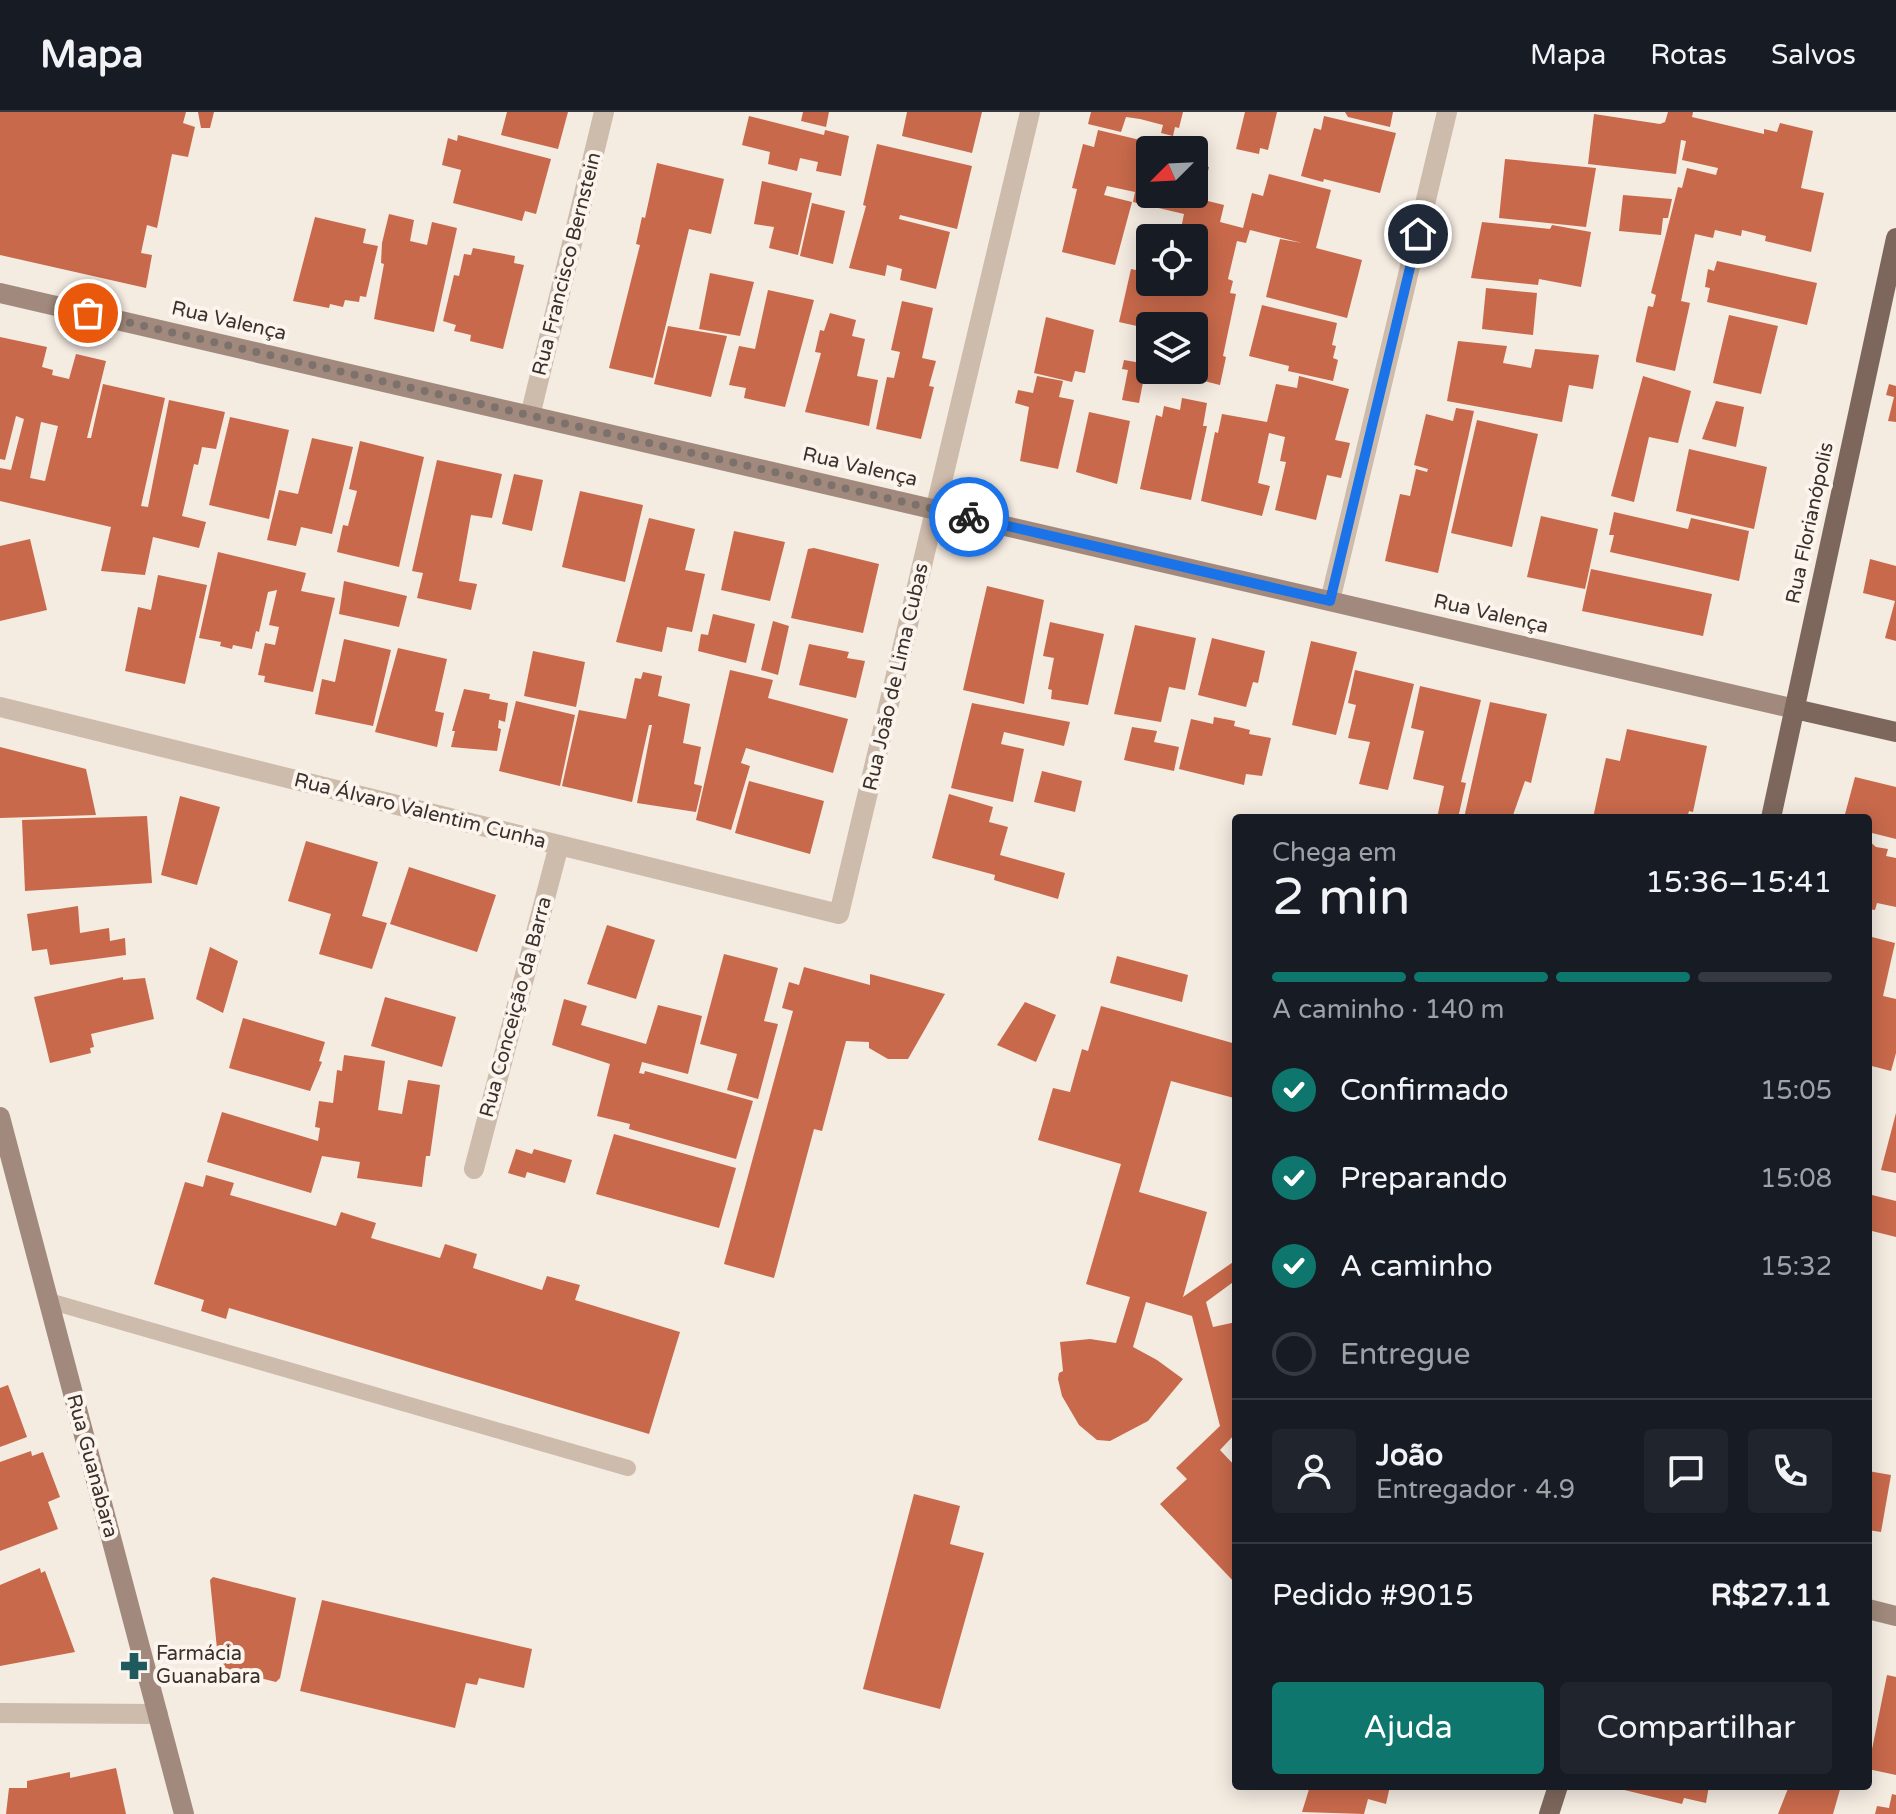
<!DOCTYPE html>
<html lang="pt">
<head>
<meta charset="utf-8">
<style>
  :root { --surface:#171b24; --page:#20242c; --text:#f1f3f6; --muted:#9ea1a6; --line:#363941; --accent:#0f766e }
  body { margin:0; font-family:"Varela Round",sans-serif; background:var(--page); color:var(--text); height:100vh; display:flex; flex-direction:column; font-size:30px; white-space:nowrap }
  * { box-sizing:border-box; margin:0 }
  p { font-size:26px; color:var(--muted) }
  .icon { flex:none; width:44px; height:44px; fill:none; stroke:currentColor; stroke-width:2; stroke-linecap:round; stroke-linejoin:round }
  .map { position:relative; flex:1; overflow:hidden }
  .panel { position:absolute; left:1232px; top:702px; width:640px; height:976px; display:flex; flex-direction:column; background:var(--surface); border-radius:8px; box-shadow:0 4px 20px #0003 }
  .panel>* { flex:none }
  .needle { width:52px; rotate:246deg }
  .buttons { position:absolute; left:1136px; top:24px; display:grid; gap:16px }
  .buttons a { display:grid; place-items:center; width:72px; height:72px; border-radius:8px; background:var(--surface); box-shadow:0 4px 20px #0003; font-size:40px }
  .pin { position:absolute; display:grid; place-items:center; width:68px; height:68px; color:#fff; margin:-34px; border:4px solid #fff; border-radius:50%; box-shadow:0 2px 8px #0007 }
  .courier { position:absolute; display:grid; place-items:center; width:80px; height:80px; margin:-40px; border:6px solid #1a73e8; border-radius:50%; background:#fff; color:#222; box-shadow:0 2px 10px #0007 }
  .overview em { font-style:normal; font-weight:600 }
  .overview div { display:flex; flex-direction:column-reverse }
  .overview { display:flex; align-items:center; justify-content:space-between; height:136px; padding:0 40px }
  h1 { font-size:52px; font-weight:600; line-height:60px }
  .bar { display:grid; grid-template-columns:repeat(4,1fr); gap:12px 8px; align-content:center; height:96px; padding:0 40px }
  .bar i { height:10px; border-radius:6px; background:var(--line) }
  .bar .active { background:var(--accent) }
  .bar p { grid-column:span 4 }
  .line { display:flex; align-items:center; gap:20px; padding:0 40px; border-top:2px solid var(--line) }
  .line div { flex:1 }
  .round { display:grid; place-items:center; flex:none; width:84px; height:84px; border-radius:8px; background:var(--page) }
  ol { padding:0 40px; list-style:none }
  li { display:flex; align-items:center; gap:24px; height:88px }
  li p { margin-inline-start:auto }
  li .icon { padding:8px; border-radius:50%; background:var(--accent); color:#fff; stroke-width:4 }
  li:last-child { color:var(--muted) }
  li i { width:44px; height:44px; border:4px solid var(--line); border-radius:50% }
  .button { display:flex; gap:16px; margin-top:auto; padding:16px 40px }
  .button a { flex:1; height:92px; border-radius:8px; background:var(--accent); color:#fff; font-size:32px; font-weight:600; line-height:92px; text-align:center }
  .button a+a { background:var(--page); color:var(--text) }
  header { display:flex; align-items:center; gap:48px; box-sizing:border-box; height:112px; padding:0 40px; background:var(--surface); border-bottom:2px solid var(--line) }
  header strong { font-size:38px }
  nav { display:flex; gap:44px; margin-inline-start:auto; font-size:28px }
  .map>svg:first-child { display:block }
  .building { fill:#c8694b; fill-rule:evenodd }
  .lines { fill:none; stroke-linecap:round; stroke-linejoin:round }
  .lane { stroke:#cdbbac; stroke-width:16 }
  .street { stroke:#cdbbac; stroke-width:20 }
  .secondary { stroke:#a18a7d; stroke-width:20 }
  .primary { stroke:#7d675c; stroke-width:20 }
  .done { stroke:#7c716b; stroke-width:8; stroke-dasharray:0 14.4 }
  .route { stroke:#1a73e8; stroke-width:10 }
  .labels { text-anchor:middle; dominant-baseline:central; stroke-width:8; stroke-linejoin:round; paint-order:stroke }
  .street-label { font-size:20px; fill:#3b302b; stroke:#fbf5ee }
  .poi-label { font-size:20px; fill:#3b302b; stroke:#fbf5ee; text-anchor:start }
</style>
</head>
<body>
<header>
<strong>Mapa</strong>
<nav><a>Mapa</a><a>Rotas</a><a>Salvos</a></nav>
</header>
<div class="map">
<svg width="1896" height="1702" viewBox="0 0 1896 1702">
  <rect width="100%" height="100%" fill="#f4ebe1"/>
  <!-- building -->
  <path class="building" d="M0,0H186L183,11L195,15L188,45L172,42L157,116L147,113L141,141L152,143L146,176L0,143Z
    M198,0H214L210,16H201Z
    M507,0H568L558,37L501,23Z
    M803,0H829L826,15L801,9Z
    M907,0H982L972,41L902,24Z
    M1091,0H1183L1179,16L1175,15L1173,24L1161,21L1163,13L1140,7L1126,5L1121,20L1088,12Z
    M1245,0H1277L1268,38L1260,36L1259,42L1236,37Z
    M1345,0H1393L1390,15L1348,5Z
    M1668,0H1693L1692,5L1764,22V17L1777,20L1780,11L1813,19L1801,76L1824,81L1811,140L1765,129L1766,124L1742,118L1741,124L1715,118L1713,126L1695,122L1681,189L1690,191L1675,259L1636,250V247L1648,194L1653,195L1656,183L1651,181L1678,75L1682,76L1687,56L1716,63L1718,56L1682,48L1686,29L1681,28L1676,62L1588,52L1594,2L1660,12L1665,10Z
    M749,4L824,23L825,18L849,24L841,64L816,59L818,50L800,46L797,59L768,52L770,40L742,33Z
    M1324,4L1396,21L1380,81L1324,67L1323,70L1301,64L1314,16L1321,18Z
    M1098,18L1178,37L1150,38V82H1180L1224,93L1220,110L1243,116L1252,81L1263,84L1269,62L1331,78L1316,136L1362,148L1347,206L1266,185L1280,127L1302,131L1250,118L1246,131L1237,129L1228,167L1233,169L1230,181L1236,182L1223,244L1226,245L1220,273L1164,259L1194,258V214H1150V217L1119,210L1131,157L1150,161V170H1194V126H1179L1184,102L1133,90L1135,80L1107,74L1104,83L1132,90L1115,153L1062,140L1077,77L1072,76L1083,32L1094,35Z
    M458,23L551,47L536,102L525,99L522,109L453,91L461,58L442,53L448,26L457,29Z
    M877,32L972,54L957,117L900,103L899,107L950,120L936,177L900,168L902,157L887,153L885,164L849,156L866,94L863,93Z
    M1505,47L1596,56L1586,115L1499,106Z
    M657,51L724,67L711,122L689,117L653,266L609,256L640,133L636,132L642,105L645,106Z
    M1195,51L1209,55L1204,76L1194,73Z
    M762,69L812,81L798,143L769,136L774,115L754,112Z
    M1623,83L1672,87L1668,106H1663L1661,123L1619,119Z
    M812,91L845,99L833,152L800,144Z
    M389,102L414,108L410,129L427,133L432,110L457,116L434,220L374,207L384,152L381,151L382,131Z
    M315,105L366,117L363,131L378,134L366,185L360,184L359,190L345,188L343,195L330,192L329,196L293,189Z
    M1482,110L1550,117L1552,113L1591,120L1581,175L1539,167L1538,173L1471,166Z
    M473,136L515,144L514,151L524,153L503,237L470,229L471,223L454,219L456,213L443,209L454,163L459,164L464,142L471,143Z
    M1717,149L1817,171L1807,213L1707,190L1710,176L1705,175L1708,157L1714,159Z
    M710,161L754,170L740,224L699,217Z
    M1486,176L1537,181L1533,223L1482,217Z
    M768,178L814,188L785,295L744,286L746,276L729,273L739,234L755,237Z
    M902,189L933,196L922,246L936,249L929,274L934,275L921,327L876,317L887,265L894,266L900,240L891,238Z
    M1262,193L1337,211L1332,233L1336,234L1333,246L1338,248L1333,269L1288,259L1289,254L1249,244Z
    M830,201L856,208L852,224L865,227L857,264L878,268L869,314L805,300L821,241L815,240L820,218L824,219Z
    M1729,203L1778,214L1761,282L1713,271Z
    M1046,205L1094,218L1085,261L1075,259L1072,270L1034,261Z
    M668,214L727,224L711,285L654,272Z
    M0,225L47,235L42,255L53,258L52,263L69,267L76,242L106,249L87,326H91L103,272L165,286L141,394L148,395L169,288L225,300L216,337L202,335L198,353L194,352L182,404L206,410L199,436L153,425L145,463L101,459L111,415L0,389V356L11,358L24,307L16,304L5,348L0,347ZM41,310L58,314L45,369L30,366Z
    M1458,229L1507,234L1503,251L1531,256L1535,237L1599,243L1593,277L1569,273L1562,310L1447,289Z
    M1149,242L1150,256L1146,255L1139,291L1122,288L1128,258L1122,257L1124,248L1147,252Z
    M1037,264L1063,269L1059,285L1074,288L1058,357L1020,349L1029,295L1015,291L1018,278L1033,281Z
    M1299,264L1349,277L1335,328L1350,331L1341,366L1327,363L1316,408L1275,398L1286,350L1280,349L1285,325L1269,321L1258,371L1270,374L1262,404L1201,389L1215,320L1218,321L1222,302L1267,310L1276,272L1297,276Z
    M1643,264L1691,279L1678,331L1649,325L1634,390L1611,384Z
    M1889,272L1896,274V310L1888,309L1894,285L1886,283Z
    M1182,286L1207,291L1203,314H1207L1191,388L1140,377L1156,303L1162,305L1164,294L1180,298Z
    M1716,289L1744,295L1736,335L1702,327Z
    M1456,296L1474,299L1438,461L1385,449L1400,382L1410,384L1416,357L1427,360L1428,357L1414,353L1426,302L1453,309Z
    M1089,300L1130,309L1117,372L1076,360Z
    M230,305L289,318L269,407L209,393Z
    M1477,308L1538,322L1512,435L1451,421Z
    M312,326L353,335L332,422L301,415L296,434L267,428L279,378L298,382Z
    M360,329L424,345L399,455L337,440L343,413L348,414L357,379L349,377Z
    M1689,337L1767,355L1754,417L1676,399Z
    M437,348L502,362L492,406L471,403L459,469L477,472L471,498L417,486L423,461L412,459Z
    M514,362L543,368L532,419L502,412Z
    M580,379L643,393L625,470L562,455Z
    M1614,400L1688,417L1691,406L1749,419L1739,469L1610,440L1614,423H1609Z
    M1541,404L1598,417L1585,477L1527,465Z
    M649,406L695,417L685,458L705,462L692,520L667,515L662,540L616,530Z
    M734,419L785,430L770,489L721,478Z
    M30,427L47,498L0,509V434Z
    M814,436L879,452L863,521L791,506L808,437Z
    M218,440L306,461L301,479L335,486L313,580L264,570L265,564L258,563L265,531L275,533L279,515L269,513L277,478L268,480L259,520L256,519L252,537L233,533L232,537L220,534L221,530L199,526Z
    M1870,447L1896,454V529L1885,526L1895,489L1863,481Z
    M1591,457L1712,482L1703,524L1582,499Z
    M158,463L207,473L185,572L125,559L138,495L151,498Z
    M344,469L407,484L399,515L339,502Z
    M987,474L1044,488L1024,592L963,578Z
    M713,502L755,512L746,551L698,539L701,522L708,523Z
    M773,509L789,514L778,563L761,558Z
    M1050,510L1104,522L1088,593L1051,587L1052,578L1048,577L1054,546L1043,544Z
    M1135,513L1196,526L1185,578L1169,575L1161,610L1114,602Z
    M1212,526L1265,539L1258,571L1253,570L1246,595L1198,583Z
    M344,527L391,538L373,614L315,602L322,567L335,570Z
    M1311,529L1357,540L1336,623L1292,613Z
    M809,532L849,540L847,546L865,549L856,586L799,573Z
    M398,536L447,547L435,599L444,601L437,635L375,620Z
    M533,539L585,550L576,595L524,584Z
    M730,558L773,568L768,586L848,607L833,661L746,636L741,651L750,654L731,718L696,708Z
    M1355,558L1414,572L1388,678L1359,672L1370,630L1348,626L1356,593L1348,591Z
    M643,560L662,564L658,584L690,592L683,631L701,635L694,672L702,674L696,700L637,691L652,613H649L632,690L562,674L579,598L626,607L635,566L641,567Z
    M1420,574L1481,588L1461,670L1466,671L1458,706H1437L1444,674L1413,667L1424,619L1411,616Z
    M464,577L490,582L489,587L508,591L505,610L499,608L498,616L501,617L497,639L451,635L455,619H452Z
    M516,589L575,603L560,674L499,659Z
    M1490,590L1547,602L1531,671L1525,669L1512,706H1464Z
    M972,591L1070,610L1064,634L1004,620L1001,632L1024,637L1013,690L951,676Z
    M1214,605L1235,609L1234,614L1250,618L1249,622L1271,626L1262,664L1246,662L1244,673L1179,657L1191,607L1213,612Z
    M1132,615L1157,619L1154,630L1179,635L1174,659L1124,648Z
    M1627,617L1707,634L1693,700L1689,699L1687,706H1593L1606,646L1620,649Z
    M0,635L86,657L96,703L0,706Z
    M1042,659L1082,669L1075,700L1034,690Z
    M1855,665L1896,675V727L1868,720V706H1844Z
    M749,669L824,689L810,742L735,721Z
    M949,682L993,695L989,710L1008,715L1000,743L1065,761L1058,787L994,768L995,763L932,746Z
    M180,684L220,695L197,773L161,763Z
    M147,704L152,771L25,779L22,708Z
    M1868,728L1876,735L1888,737L1886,744L1896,746V795L1877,791L1875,798L1868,797Z
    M306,729L378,750L362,804L387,811L372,857L319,842L331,802L288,789Z
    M409,755L496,783L477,840L390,812Z
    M78,794L80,821L109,816L110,829L125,826L126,843L50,853L47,837L32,839L27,802Z
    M607,813L655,828L636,887L587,872Z
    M1868,824L1895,831L1883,884L1896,887V941L1891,959L1868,953Z
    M210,835L238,849L223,901L196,887Z
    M724,842L778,856L764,909L778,912L758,987L727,978L737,942L700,932Z
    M1117,844L1188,863L1182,890L1110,871Z
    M804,855L870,873V862L945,882L908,947H888L869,936V930L846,929L822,1019L814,1017L774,1166L724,1152L793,899L782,896L789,870L799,873Z
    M123,865V868L145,866L154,907L91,922L94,935L90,936L91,941L50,951L34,885Z
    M385,885L456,905L442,955L371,934Z
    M564,887L587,894L581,913L646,932L658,893L702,904L688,962L642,950L639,961L644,962L645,959L753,989L736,1047L629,1017L630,1012L597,1004L610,952L552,933Z
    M1025,890L1056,903L1036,950L997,933Z
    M1101,894L1236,932L1234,986L1171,969L1139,1080L1207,1100L1183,1185L1236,1148V1168L1206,1190L1213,1215L1236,1210V1294H1233L1236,1321L1220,1338L1236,1355V1472L1160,1392L1187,1367L1176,1356L1220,1314L1192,1204L1146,1190L1133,1235L1157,1248L1183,1267L1148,1309L1110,1329L1097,1328L1079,1313L1062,1284L1058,1267L1059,1261L1063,1259L1060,1230L1090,1227L1116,1231L1130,1185L1086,1172L1121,1052L1038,1028L1053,976L1070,980L1082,937L1088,939Z
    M243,906L325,930L319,949L322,950L310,979L229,956Z
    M344,943L385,949L378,998L402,1002L408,968L440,973L430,1044H426L422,1075L357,1066L360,1050L322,1044L311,1081L207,1050L222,1000L318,1029L320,1016L315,1015L319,989L333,991L337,958L342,959Z
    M1896,1001V1061L1881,1058Z
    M614,1022L736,1056L719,1116L596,1082Z
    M516,1037L532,1042L534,1037L572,1048L565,1071L527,1060L525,1066L508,1061Z
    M206,1063L234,1071L230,1083L336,1114L341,1100L376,1111L371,1126L440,1146L445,1132L477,1142L473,1156L542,1178L547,1164L580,1173L575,1188L680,1220L649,1322L229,1196L226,1207L201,1199L204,1188L154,1172L185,1070L203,1075Z
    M1868,1082L1896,1089V1125L1868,1118Z
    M8,1273L27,1325L0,1335V1276Z
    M31,1339L32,1344L43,1340L60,1385L48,1390L58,1417L0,1439V1350Z
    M1868,1359L1891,1363L1881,1420L1868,1418Z
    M914,1382L960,1394L950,1432L984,1441L940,1597L863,1577Z
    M40,1456L41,1461L45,1459L75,1540L0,1554V1473Z
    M213,1465L296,1486L280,1566L276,1570L219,1556L210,1468Z
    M322,1488L532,1537L524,1576L479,1566L477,1573L466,1571L455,1616L300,1579Z
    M1887,1563L1896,1565V1663L1868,1657Z
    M116,1656L126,1702H6L9,1676H27V1669L70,1660V1666Z
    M1310,1674H1390L1386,1692L1368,1687L1364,1702L1302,1700Z
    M1608,1674H1709L1706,1691L1684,1686L1682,1692Z
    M1789,1674H1841L1833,1702H1778Z
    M1892,1682L1896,1683V1702H1875L1877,1694L1889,1696Z"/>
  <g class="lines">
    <!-- lane -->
    <path class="lane" d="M49,1189L628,1356"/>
    <!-- street -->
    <path class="street" d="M530,304L604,0
      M1330,489L1447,0
      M0,595L839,802L1030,0
      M474,1057L559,733
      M0,1601L158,1602"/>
    <!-- secondary -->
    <path class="secondary" d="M0,181L1795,597
      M0,1005L184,1702
      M1868,1497L1896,1504"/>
    <!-- primary -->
    <path class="primary" d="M1795,597L1896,620
      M1771,706L1896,126
      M1549,1702L1558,1674"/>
  </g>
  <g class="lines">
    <!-- done -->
    <path class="done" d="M88,201L969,405"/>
    <!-- route -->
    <path class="route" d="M969,405L1330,489L1418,122"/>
  </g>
  <!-- icons -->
  <defs>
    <g id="pharmacy-bare" transform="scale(2.16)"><path d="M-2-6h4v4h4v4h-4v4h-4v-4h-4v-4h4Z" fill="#1f5a5e" stroke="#fbf5ee" stroke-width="2.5" paint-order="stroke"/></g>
  </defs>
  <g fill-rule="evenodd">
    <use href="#pharmacy-bare" x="134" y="1554"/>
  </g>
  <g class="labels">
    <!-- street labels -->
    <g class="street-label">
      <text transform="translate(567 152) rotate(-76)">Rua Francisco Bernstein</text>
      <text transform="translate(229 209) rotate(13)">Rua Valença</text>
      <text transform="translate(860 355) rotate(13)">Rua Valença</text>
      <text transform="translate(1810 411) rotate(-78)">Rua Florianópolis</text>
      <text transform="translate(1491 502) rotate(13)">Rua Valença</text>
      <text transform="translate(896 565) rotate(-77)">Rua João de Lima Cubas</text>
      <text transform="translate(420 699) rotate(14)">Rua Álvaro Valentim Cunha</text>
      <text transform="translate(516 895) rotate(-75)">Rua Conceição da Barra</text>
      <text transform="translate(92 1354) rotate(75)">Rua Guanabara</text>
    </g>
    <!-- poi labels -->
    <g class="poi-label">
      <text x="156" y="1542">Farmácia<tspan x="156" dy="23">Guanabara</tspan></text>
    </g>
  </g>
</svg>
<div class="buttons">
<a><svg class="needle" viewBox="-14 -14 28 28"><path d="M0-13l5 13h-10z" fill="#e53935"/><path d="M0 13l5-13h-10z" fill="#9ea1a6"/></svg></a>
<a><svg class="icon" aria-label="locate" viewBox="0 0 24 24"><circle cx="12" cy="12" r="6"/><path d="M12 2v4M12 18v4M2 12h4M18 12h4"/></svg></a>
<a><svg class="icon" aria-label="layers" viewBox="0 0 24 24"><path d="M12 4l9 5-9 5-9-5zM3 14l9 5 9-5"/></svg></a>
</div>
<div class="pin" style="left:88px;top:201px;background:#ea580c"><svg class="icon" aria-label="bag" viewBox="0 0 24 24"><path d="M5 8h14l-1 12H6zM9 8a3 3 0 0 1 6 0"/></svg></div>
<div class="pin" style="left:1418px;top:122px;background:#1f2937"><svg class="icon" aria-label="home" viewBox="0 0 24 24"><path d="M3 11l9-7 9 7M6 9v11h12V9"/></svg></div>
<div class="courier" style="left:969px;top:405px"><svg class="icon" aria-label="bike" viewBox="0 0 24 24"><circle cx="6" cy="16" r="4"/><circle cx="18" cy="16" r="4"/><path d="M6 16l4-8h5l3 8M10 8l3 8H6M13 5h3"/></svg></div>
<section class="panel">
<div class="overview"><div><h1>2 min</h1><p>Chega em</p></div><em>15:36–15:41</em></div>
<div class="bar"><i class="active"></i><i class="active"></i><i class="active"></i><i></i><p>A caminho · 140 m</p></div>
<ol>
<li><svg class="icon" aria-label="check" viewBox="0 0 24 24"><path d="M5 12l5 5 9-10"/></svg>Confirmado<p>15:05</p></li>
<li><svg class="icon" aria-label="check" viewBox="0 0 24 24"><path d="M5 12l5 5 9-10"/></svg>Preparando<p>15:08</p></li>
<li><svg class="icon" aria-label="check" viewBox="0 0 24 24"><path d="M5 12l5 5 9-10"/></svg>A caminho<p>15:32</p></li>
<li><i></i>Entregue</li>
</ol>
<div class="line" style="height:144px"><a class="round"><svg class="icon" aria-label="person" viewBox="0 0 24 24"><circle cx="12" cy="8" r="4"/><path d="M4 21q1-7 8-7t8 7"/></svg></a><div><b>João</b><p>Entregador · 4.9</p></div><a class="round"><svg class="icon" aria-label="chat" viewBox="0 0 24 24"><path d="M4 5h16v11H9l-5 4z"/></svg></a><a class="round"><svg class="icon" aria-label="phone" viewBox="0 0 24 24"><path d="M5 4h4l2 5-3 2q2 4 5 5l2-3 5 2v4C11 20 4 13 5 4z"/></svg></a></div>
<div class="line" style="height:104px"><div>Pedido #9015</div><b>R$27.11</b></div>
<div class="button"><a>Ajuda</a><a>Compartilhar</a></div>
</section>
</div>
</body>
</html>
